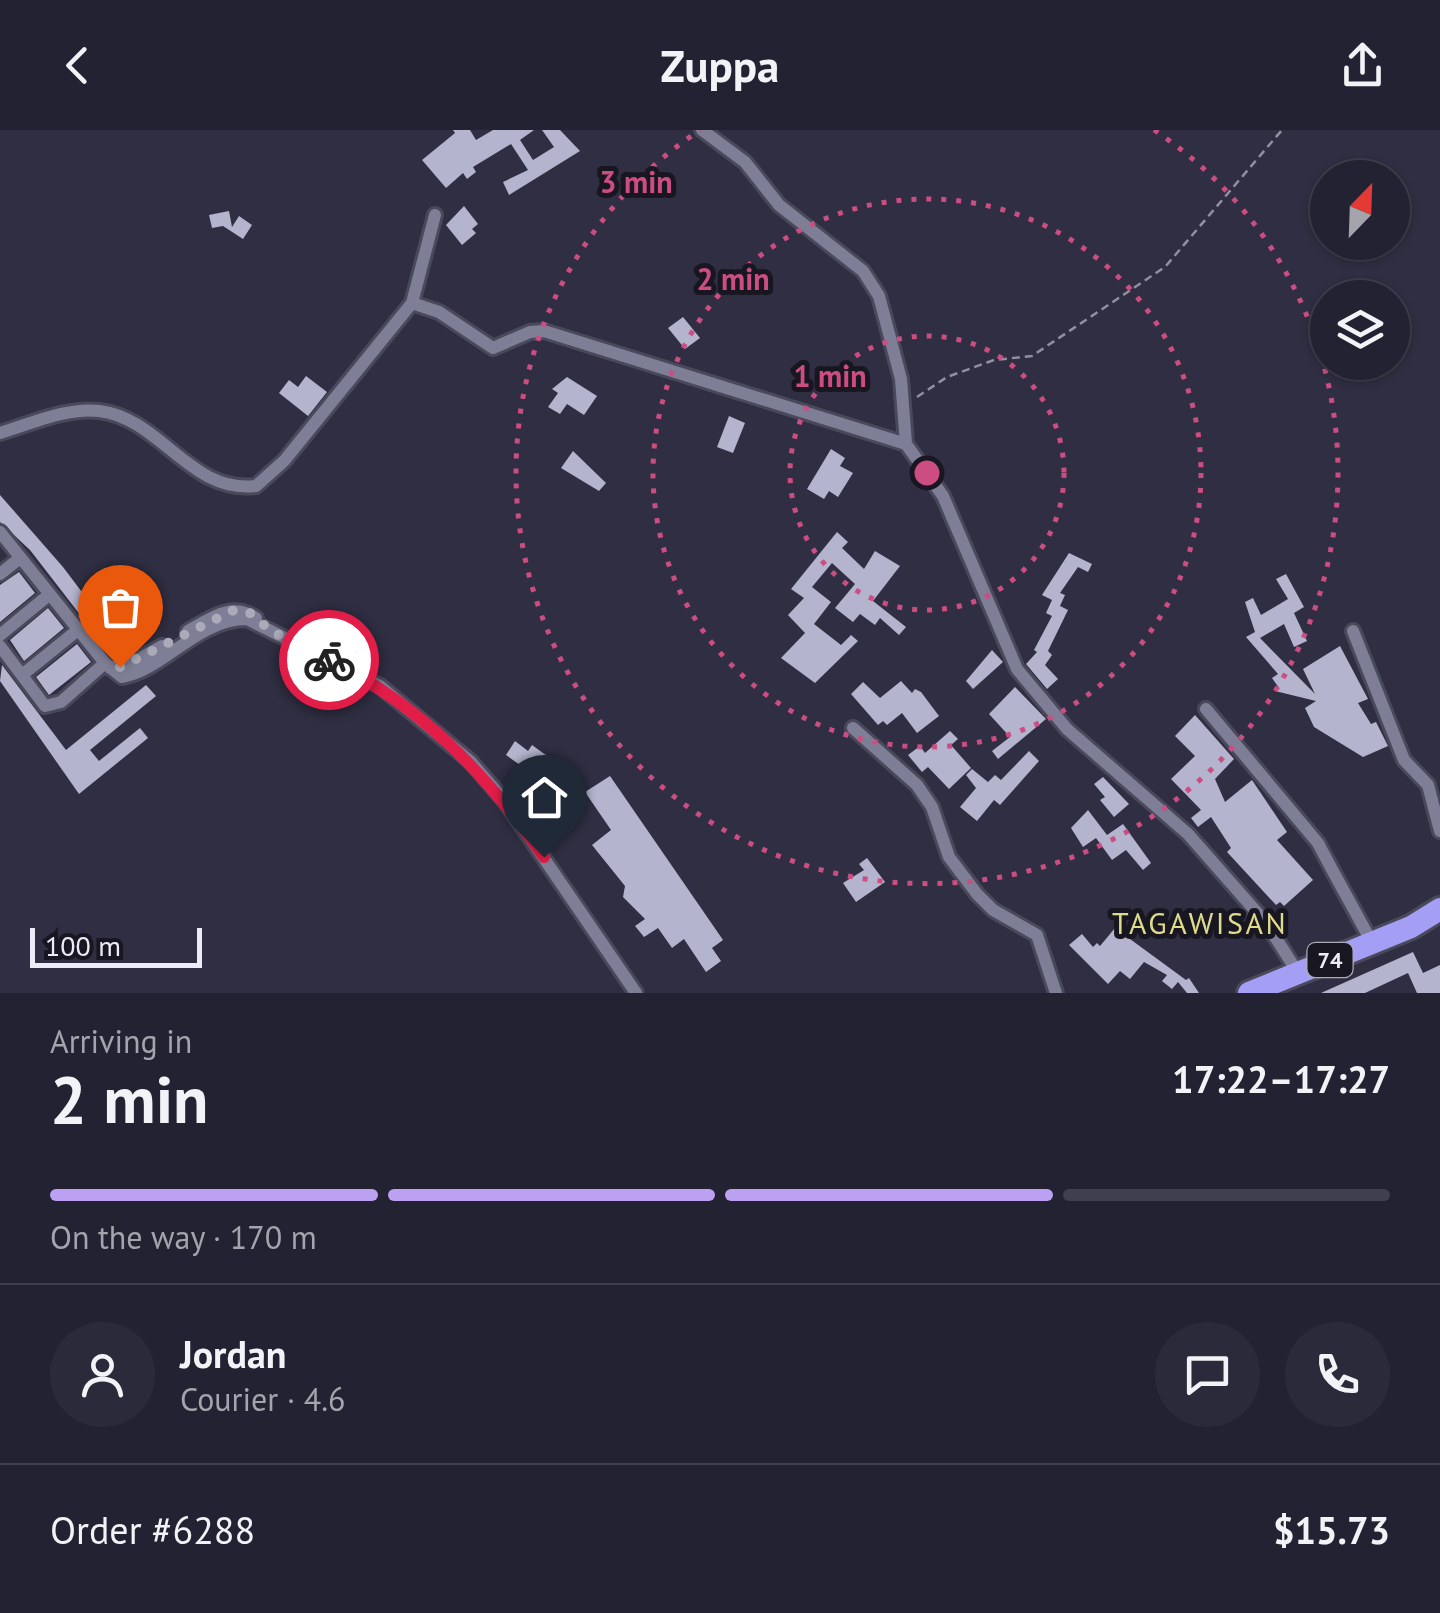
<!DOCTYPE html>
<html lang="en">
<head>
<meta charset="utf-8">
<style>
  :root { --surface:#232232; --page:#2b2a3a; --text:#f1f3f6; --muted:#a3a4ac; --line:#403f4d; --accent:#bca0f2 }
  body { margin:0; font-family:"PT Sans",sans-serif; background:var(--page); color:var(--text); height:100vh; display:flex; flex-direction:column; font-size:38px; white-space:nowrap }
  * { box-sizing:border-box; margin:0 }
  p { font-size:32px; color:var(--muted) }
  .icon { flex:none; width:55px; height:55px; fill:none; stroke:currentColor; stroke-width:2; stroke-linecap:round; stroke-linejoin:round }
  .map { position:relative; height:863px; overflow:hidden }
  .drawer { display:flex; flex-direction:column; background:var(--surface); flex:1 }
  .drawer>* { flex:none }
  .needle { width:65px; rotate:23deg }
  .tools { position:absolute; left:1310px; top:30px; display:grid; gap:20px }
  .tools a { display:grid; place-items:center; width:100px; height:100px; border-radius:50%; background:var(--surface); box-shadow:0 2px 8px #0004,0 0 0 2px var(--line); font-size:50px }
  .scale { position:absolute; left:30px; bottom:25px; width:172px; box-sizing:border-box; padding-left:10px; border:5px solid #ececf9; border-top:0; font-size:28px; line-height:35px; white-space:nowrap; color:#ececf9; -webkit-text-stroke:8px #181721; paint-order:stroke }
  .pin { position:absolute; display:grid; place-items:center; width:85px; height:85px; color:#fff; margin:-102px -42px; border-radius:50% 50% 50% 0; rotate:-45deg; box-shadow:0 0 10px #0007 }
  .pin .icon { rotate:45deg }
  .courier { position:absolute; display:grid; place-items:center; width:100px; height:100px; margin:-50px; border:8px solid #e11d48; border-radius:50%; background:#fff; color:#222; box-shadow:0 2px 12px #0007 }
  .overview em { font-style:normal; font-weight:700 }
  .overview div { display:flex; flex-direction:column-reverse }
  .overview { display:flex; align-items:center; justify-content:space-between; height:170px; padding:0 50px }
  h1 { font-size:65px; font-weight:700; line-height:75px }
  .bar { display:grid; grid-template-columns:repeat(4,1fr); gap:15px 10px; align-content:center; height:120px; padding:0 50px }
  .bar i { height:12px; border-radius:8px; background:var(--line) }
  .bar .on { background:var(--accent) }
  .bar p { grid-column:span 4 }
  .line { display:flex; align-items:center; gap:25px; padding:0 50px; border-top:2px solid var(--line) }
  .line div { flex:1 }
  .round { display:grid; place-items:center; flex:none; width:105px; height:105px; border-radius:52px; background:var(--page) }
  header { display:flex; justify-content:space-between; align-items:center; height:130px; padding:0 50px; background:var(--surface); font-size:45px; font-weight:700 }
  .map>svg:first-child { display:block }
  .building { fill:#b4b4ce }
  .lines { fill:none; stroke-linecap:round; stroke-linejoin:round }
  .street-casing { stroke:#4a495b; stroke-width:18 }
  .highway-casing { stroke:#4a495b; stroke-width:28 }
  .path { stroke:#9090a0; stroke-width:2.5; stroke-dasharray:8 5; stroke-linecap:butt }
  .street { stroke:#7e7e96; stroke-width:12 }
  .highway { stroke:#a49ff5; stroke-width:22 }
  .done { stroke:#aaaab9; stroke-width:10; stroke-dasharray:0 18 }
  .route { stroke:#e11d48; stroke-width:12 }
  .ring { fill:none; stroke:#cc4d82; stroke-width:5; stroke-dasharray:5 10 }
  .labels { text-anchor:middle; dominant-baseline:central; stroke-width:10; stroke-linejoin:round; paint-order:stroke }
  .shield { fill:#181721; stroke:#acacb8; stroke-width:2.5 }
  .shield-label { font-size:22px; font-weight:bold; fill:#ececf9 }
  .quarter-label { font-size:30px; letter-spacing:2.5px; fill:#dfdb8c; stroke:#181721 }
  .centre { fill:#cc4d82; stroke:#181721; stroke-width:5 }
  .ring-label { font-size:30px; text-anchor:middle; font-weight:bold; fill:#cc4d82; stroke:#181721; stroke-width:10; stroke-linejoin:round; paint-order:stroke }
</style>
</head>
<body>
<header><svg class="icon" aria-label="back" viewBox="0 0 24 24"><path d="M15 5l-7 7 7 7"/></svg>Zuppa<svg class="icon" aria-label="share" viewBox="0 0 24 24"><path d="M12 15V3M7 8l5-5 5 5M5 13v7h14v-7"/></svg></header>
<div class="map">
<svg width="1440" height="863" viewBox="0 0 1440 863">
  <rect width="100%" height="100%" fill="#2f2e42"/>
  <!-- building -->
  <path class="building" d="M453,0H470L476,10L493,0H534L520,10L533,30L554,17L542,0H560L580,21L509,65L503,52L528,40L511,14L473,37L476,42L467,49L463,43L446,58L422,30L455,3Z
    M464,76L478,94L472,99L476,103L462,115L446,95Z
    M229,81L232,97L239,86L252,95L243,109L223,96L212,98L209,85Z
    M683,187L700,208L685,219L668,198Z
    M306,246L327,262L308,286L279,263L289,250L298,257Z
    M567,247L597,266L584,285L567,274L560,284L548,277L558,263L552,259Z
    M729,286L745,293L733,323L717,317Z
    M831,319L845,328L840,336L853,343L838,367L829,361L824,369L807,359Z
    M573,321L606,353L599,361L561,338Z
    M0,365L63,437L128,523L112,526L30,420L0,392Z
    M837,402L848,412L842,418L864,439L875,421L900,436L873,471L906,497L899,505L880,488L875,495L860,484L853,492L835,478L855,454L832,433L812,457L831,472L814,494L841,515L851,505L858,511L815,553L781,528L805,503L788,485L804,468L791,459Z
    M1069,423L1092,434L1088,442L1078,437L1060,463L1065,465L1060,476L1068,480L1048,521L1052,525L1045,535L1058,549L1047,559L1026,534L1037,522L1034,520L1052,486L1046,483L1052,470L1042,465Z
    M19,442L35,463L0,492V455Z
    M1286,444L1304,477L1294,483L1307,511L1294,517L1284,494L1260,508L1315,564L1303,539L1340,516L1368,569L1358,573L1371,594L1376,592L1388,616L1363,627L1314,597L1305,578L1316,571L1275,561L1279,558L1272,548L1278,544L1246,507L1255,502L1245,472L1253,468L1261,485L1288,469L1276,449Z
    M48,478L64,498L24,531L10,510Z
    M77,514L91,532L49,565L36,547Z
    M992,520L1003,532L973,559L966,551Z
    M2,535L66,620L146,555L156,566L90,620L99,631L140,598L148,608L79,664L0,551Z
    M901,551L912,563L915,559L921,562L939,586L917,603L902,583L887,595L883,591L878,595L851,564L863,552L880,568Z
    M1015,557L1046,589L998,629L992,621L1010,607L989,584Z
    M1195,585L1234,629L1215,649L1225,672L1252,650L1287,702L1277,710L1313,750L1284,776L1280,772L1276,775L1227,722L1231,718L1211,687L1198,697L1191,688L1201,680L1171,649L1195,626L1175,606Z
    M950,601L958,609L951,615L971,638L949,659L928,637L922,642L908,625L920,616L925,623Z
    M515,611L528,621L532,615L568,641L555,660L506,625Z
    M1029,621L1039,631L1000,675L994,670L977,691L960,677L976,658L966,645L972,639L988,652L995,645L1001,650Z
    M610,646L723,810L712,818L721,831L706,842L684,809L672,818L658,798L644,807L635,796L645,789L623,767L625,756L592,715L611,700L585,662Z
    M1103,647L1129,674L1114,687L1100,670L1105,667L1094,654Z
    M1088,680L1107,705L1123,694L1151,733L1143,740L1126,720L1112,730L1096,708L1083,717L1071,698Z
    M867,728L885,752L856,772L843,753L864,740L859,734Z
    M1115,798L1186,850L1189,848L1199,863H1187L1178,852L1172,859L1162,851L1167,845L1144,832L1130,849L1120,841L1108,854L1069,815L1082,804L1093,817L1097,813L1100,816Z
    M1413,822L1423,843L1440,835V863H1417L1408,843L1365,863H1321Z"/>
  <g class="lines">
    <!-- street casing -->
    <g class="street-casing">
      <path id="street" d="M702,0L745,32L779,75L863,141L879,166L901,249L906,314L943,366L1017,539L1067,599L1188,704L1267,794L1298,843
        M412,173L439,182L493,218L530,202L544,201L906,314
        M0,303C30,294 67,277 99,281C161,288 190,364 256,356L284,331L412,173L435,85
        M0,402L105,533L122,547C164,540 197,489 247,489L380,556L470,631L504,670L636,863
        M0,444L20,428
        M188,501C211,488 231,472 256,488
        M1353,501L1404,630L1428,655L1440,701
        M0,505L50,464
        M0,516L45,576L61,572L105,533
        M110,538L130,534L162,516
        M22,545L79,499
        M1206,579L1318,713C1335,746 1354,779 1372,813
        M853,598L917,655L932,677L949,727L977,764L993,780L1037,805L1056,863"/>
    </g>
    <!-- highway casing -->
    <g class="highway-casing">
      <path id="highway" d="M1249,863L1411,797L1440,779"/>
    </g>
    <!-- path -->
    <path class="path" d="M917,267L947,247L994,230L1032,226L1165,137L1282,0"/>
    <!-- street -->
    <use href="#street" class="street"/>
    <!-- highway -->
    <use href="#highway" class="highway"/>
  </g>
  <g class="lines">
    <!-- done -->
    <path class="done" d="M120,537L234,480L250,483L271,501L329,530"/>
    <!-- route -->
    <path class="route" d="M329,530C420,575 486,643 544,727"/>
  </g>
  <!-- distance rings -->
  <g class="ring">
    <circle cx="927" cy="343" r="137"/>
    <circle cx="927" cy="343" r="274"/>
    <path d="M1154 0A411 411 0 1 1 700 0"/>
  </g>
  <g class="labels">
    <!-- shield labels -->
    <rect class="shield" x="1307.5" y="813" width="45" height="34" rx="8"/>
    <g class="shield-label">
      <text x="1330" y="830">74</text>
    </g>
    <!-- quarter labels -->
    <g class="quarter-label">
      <text x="1200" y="792">TAGAWISAN</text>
    </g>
  </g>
  <circle cx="927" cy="343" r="15" class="centre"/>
  <g class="ring-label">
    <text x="636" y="63">3 min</text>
    <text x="733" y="160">2 min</text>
    <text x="830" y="257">1 min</text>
  </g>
</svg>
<div class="tools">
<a><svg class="needle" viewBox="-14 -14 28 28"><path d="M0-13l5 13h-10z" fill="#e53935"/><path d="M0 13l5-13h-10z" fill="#a3a4ac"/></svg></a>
<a><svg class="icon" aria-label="layers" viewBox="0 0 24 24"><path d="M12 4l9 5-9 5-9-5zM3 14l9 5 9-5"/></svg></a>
</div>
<div class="scale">100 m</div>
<div class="pin" style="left:120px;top:537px;background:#ea580c"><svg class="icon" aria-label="bag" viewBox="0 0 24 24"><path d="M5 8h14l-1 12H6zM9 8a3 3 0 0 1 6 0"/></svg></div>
<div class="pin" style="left:544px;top:727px;background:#1f2937"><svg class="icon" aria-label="home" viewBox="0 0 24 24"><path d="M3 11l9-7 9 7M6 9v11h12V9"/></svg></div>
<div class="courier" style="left:329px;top:530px"><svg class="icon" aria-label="bike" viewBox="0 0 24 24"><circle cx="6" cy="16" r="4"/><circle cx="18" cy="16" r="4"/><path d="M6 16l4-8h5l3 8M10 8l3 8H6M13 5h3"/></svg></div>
</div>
<section class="drawer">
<div class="overview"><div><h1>2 min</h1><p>Arriving in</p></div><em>17:22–17:27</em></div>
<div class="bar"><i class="on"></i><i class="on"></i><i class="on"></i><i></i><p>On the way · 170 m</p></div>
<div class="line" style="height:180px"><a class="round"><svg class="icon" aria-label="person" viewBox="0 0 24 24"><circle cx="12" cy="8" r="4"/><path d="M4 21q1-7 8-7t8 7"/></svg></a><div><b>Jordan</b><p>Courier · 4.6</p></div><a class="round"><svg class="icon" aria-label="chat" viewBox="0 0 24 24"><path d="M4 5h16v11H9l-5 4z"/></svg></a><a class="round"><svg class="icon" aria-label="phone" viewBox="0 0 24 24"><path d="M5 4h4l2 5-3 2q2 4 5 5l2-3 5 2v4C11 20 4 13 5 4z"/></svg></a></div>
<div class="line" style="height:130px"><div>Order #6288</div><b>$15.73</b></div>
</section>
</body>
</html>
